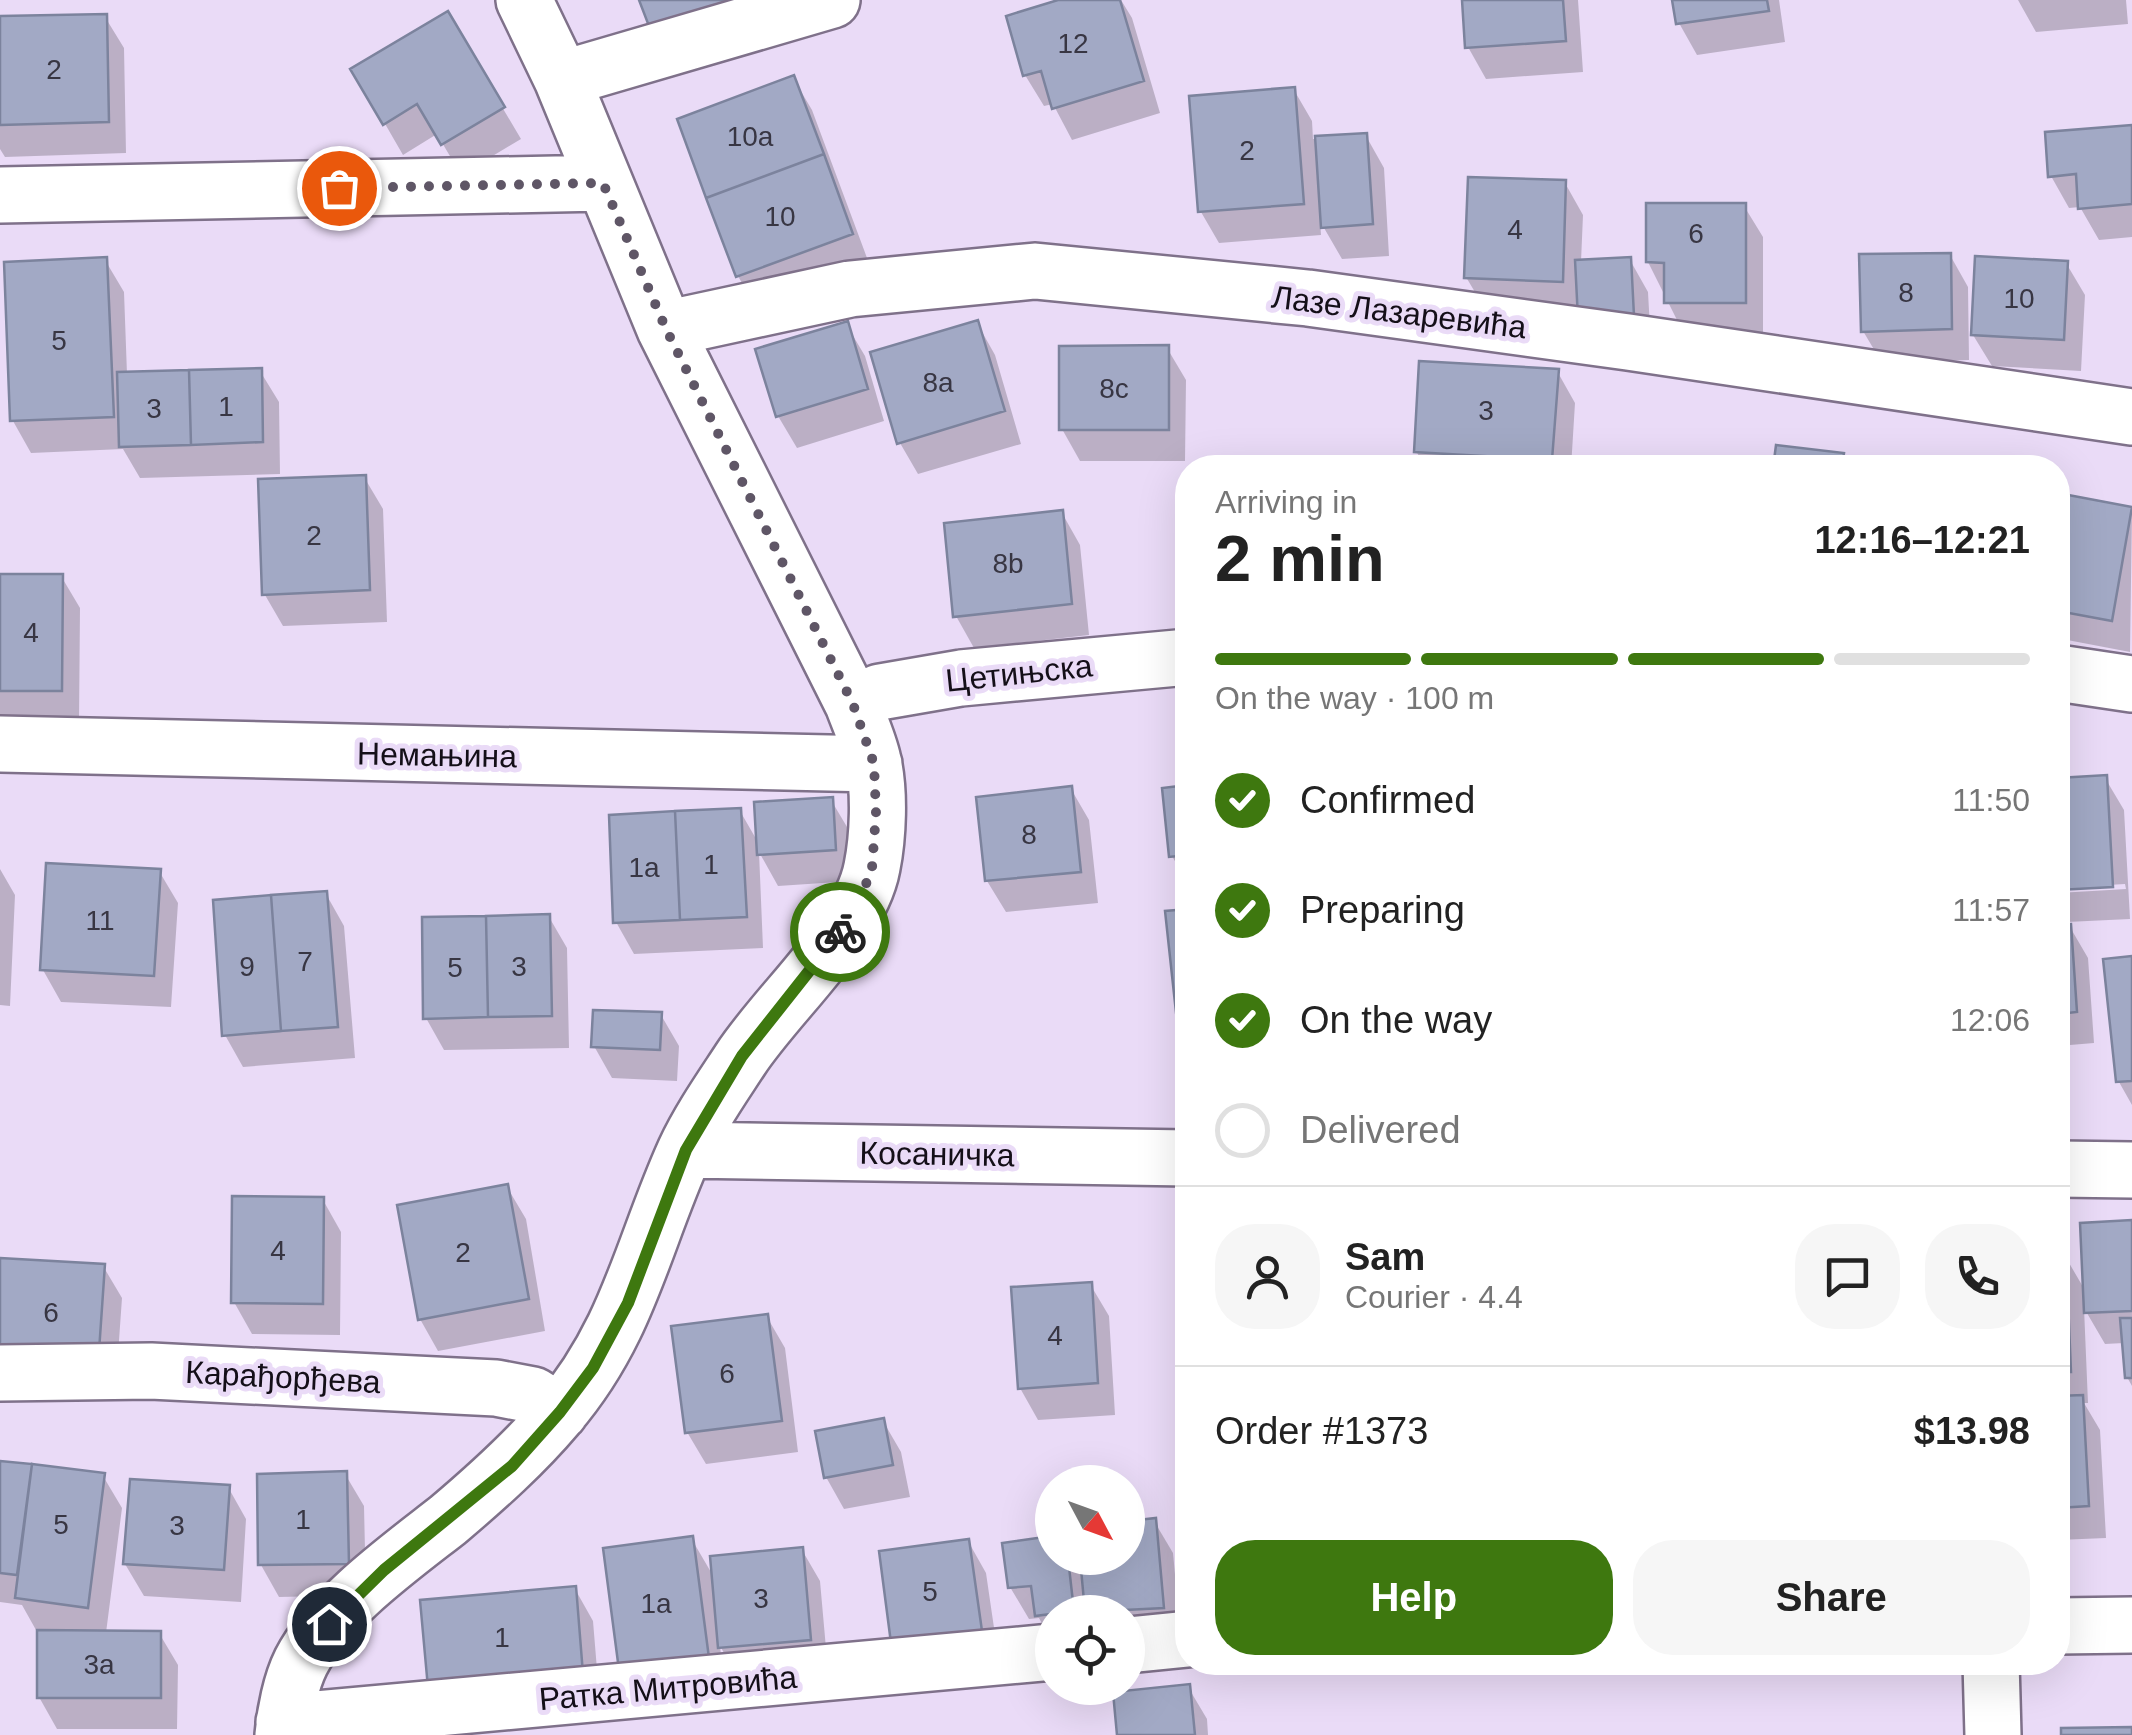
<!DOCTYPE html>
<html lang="en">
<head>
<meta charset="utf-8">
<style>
  :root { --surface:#fff; --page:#f6f6f6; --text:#222; --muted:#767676; --line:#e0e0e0; --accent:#3e780f }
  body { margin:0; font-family:Arial,sans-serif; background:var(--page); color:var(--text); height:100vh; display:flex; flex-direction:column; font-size:38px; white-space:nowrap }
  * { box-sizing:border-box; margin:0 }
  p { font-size:32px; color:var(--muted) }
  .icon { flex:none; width:55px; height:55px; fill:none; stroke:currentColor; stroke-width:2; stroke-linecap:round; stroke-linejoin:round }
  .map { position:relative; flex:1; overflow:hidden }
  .panel { position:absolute; left:1175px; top:455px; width:895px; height:1220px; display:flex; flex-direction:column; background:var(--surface); border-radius:40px; box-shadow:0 10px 40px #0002 }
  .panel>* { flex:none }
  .needle { width:65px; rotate:131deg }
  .fabs { position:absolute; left:1035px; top:1465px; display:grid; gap:20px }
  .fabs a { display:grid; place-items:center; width:110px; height:110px; border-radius:50%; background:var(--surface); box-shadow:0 10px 40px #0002; font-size:50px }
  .pin { position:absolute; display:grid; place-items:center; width:85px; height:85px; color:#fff; margin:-42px; border:5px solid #fff; border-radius:50%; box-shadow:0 2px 10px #0007 }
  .courier { position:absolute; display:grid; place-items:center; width:100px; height:100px; margin:-50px; border:8px solid #3e780f; border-radius:50%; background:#fff; color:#222; box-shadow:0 2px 12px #0007 }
  .head em { font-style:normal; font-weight:700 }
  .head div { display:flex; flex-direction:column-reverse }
  .head { display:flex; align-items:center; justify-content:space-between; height:170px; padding:0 40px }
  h1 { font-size:65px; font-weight:700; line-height:75px }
  .bar { display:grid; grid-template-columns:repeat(4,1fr); gap:15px 10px; align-content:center; height:120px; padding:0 40px }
  .bar i { height:12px; border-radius:8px; background:var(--line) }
  .bar .active { background:var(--accent) }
  .bar p { grid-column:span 4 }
  .line { display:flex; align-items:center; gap:25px; padding:0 40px; border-top:2px solid var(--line) }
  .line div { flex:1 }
  .round { display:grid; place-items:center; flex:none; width:105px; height:105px; border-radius:40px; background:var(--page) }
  ol { padding:0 40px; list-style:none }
  li { display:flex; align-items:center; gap:30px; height:110px }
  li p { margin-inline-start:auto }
  li .icon { padding:10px; border-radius:50%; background:var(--accent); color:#fff; stroke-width:4 }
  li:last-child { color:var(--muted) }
  li i { width:55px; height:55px; border:5px solid var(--line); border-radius:50% }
  .primary-button { display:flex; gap:20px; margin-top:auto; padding:20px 40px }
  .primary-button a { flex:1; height:115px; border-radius:40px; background:var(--accent); color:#fff; font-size:40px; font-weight:700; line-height:115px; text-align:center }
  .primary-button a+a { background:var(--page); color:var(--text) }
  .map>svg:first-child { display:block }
  .shadow { fill:#0003 }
  .building { fill:#a2a9c5; stroke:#7c839d; stroke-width:2.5 }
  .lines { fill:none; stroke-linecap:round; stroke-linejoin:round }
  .street-casing { stroke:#7f718a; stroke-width:60 }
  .street { stroke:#fff; stroke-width:55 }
  .done { stroke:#5f5666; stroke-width:10; stroke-dasharray:0 18 }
  .route { stroke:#3e780f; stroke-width:12 }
  .labels { text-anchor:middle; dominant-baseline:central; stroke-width:10; stroke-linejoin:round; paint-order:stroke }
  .number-label { font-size:28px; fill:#383643 }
  .street-label { font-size:32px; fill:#140f18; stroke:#eadbf7 }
</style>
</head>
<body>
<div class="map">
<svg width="2132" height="1735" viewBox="0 0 2132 1735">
  <rect width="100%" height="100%" fill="#eadbf7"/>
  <!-- shadow -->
  <path class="shadow" d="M1067,0H1121L1132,18L1160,113L1072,140L1053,104L1044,106L1025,75Z
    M1465,0H1578L1583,72L1486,79L1468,47Z
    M1675,0H1779L1785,42L1697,55L1679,23Z
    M2018,0H2126L2128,24L2036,32Z
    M447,14L521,139L461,175L437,134L403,155L354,70Z
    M105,17L124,48L126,153L5,157L0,149V19Z
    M793,78L812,110L870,266L756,308L738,276L680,120Z
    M1294,90L1312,121L1313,139L1366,136L1384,168L1389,256L1342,259L1320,221L1321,235L1219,243L1201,212Z
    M2132,127V237L2099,240L2080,207L2069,208L2051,176Z
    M1565,183L1583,215L1581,262L1630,260L1648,292L1651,347L1485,309L1466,277Z
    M1744,206L1763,237V334H1684L1648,262Z
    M1950,255L1968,287L1969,360L1882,363L1863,331Z
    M105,260L124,292L127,374L260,371L279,402L280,474L140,478L123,449L31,453L13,421Z
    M2066,263L2085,295L2081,371L1992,366L1973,335Z
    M977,323L995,355L1021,444L918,474L900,443Z
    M846,324L865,356L884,421L797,448L778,416Z
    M1167,348L1186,380L1185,461H1080L1062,429Z
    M1557,371L1575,403L1571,468H1426L1416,451Z
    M364,477L383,509L387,622L283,626L265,595Z
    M2058,486L2068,498L2132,510L2130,652L2062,639L2058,631Z
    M1062,513L1080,545L1089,635L974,648L956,616Z
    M0,576H61L80,608L79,722H0Z
    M2105,778L2124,810L2130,919L2067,922L2088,958L2094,1043L2058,1046V893L2126,889L2125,884L2058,888V781Z
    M1188,787V884L1172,856Z
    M1071,789L1089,820L1098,903L1006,912L987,881Z
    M831,800L850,832L853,881L778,886L759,852L763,948L634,954L616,922L740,811L759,844Z
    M0,869L15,895L10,1006L0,1005Z
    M159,871L178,903L171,1007L61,1002L43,970Z
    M326,894L344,926L355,1058L243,1067L225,1035Z
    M549,917L567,948L569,1048L444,1050L426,1018Z
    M2132,959V1105L2119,1082Z
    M661,1015L679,1046L677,1081L612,1078L594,1046Z
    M507,1187L526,1219L545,1331L438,1351L420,1319Z
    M323,1200L341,1232L340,1335L252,1334L234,1302Z
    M2132,1223V1386L2127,1377L2124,1343L2105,1344L2084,1308L2088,1403H2084L2100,1430L2106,1538L2058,1540V1256H2065L2086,1292Z
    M0,1260L103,1266L122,1298L115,1397Z
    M1090,1284L1109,1316L1115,1415L1038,1420L1020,1388Z
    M767,1317L785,1348L798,1452L706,1464L687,1432Z
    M883,1421L901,1452L910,1497L844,1509L826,1477Z
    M0,1463L103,1476L122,1508L106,1633H159L178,1665L177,1729H57L39,1697L40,1630H36L22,1605L0,1602Z
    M345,1474L364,1506L366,1595L279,1597L261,1565Z
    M228,1487L246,1519L241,1602L144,1596L125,1564Z
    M1154,1521L1173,1553L1181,1639L1128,1644V1612H1052V1642L1039,1618L1029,1619L1010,1587L1005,1545L1052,1539V1558H1075L1084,1572L1082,1558H1128V1523Z
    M691,1538L715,1579L802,1550L820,1581L828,1671L739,1679L720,1646L725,1690L640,1701Z
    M968,1541L986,1573L999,1662L912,1674Z
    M575,1589L593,1621L600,1706L430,1687Z
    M1188,1687L1207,1719L1208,1735H1119Z"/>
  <!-- building -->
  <path class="building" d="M639,0H728L730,4L652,34Z
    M1058,0H1120L1144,81L1052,109L1041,71L1023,76L1006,16Z
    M1462,0H1563L1566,41L1465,48Z
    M1672,0H1767L1769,11L1676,24Z
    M448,11L505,107L441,145L417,104L383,125L350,69Z
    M107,14L109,122L0,125V16Z
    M794,75L824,154L706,198L677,119Z
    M1295,87L1304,204L1198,212L1189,96Z
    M2132,125V204L2078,209L2076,174L2048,177L2045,132Z
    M1367,133L1373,224L1321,228L1315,136Z
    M824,154L853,234L736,277L706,198Z
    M1468,177L1566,180L1563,282L1464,278Z
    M1646,203H1746V303H1664V263L1646,262Z
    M1951,253L1952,329L1861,332L1859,254Z
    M1975,256L2068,261L2064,340L1971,335Z
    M107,257L114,417L10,421L4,262Z
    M1631,257L1634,316L1578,319L1575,260Z
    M978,320L1005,411L897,444L870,352Z
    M848,321L868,389L776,417L755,349Z
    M1169,345V430H1059V346Z
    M1419,361L1559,369L1552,460L1414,452Z
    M262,368L263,442L191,445L189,370Z
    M189,370L191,445L119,447L117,372Z
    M1776,445L1844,453L1842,468H1773Z
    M366,475L370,590L262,595L258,479Z
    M2063,494L2132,507L2112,621L2058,611V525Z
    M1063,510L1072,604L953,617L944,523Z
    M0,574H63L62,691H0Z
    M2107,775L2113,887L2058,890V778Z
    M1188,785V855L1169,857L1162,788Z
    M1072,786L1081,872L985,881L976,797Z
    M833,797L836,850L757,855L754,802Z
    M741,808L747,917L680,920L675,811Z
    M675,811L680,920L613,923L609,815Z
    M46,863L161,869L154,976L40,970Z
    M327,891L338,1027L281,1031L271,895Z
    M271,895L281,1031L222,1036L213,900Z
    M1188,909V1039L1179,1040L1165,911Z
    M550,914L552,1016L488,1017L486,916Z
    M486,916L488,1017L423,1019L422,917Z
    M2071,924L2077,1012L2058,1014V925Z
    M2132,956V1081L2116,1082L2103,959Z
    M593,1010L662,1012L660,1050L591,1047Z
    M508,1184L529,1299L418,1320L397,1205Z
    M232,1196L324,1197L323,1304L231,1303Z
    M2132,1220V1311L2084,1313L2080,1223Z
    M2066,1253L2071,1372H2058V1254Z
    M0,1258L105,1264L98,1366L0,1360Z
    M1092,1282L1098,1383L1018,1389L1011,1287Z
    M768,1314L782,1421L685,1433L671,1326Z
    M2120,1318H2132V1378H2125Z
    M2083,1395L2089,1506L2058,1508V1396Z
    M884,1418L893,1465L824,1478L815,1431Z
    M0,1461L32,1464L17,1575L0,1573Z
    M32,1464L105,1473L88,1608L15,1598Z
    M347,1471L349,1564L258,1565L257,1474Z
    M130,1479L230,1485L224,1570L123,1564Z
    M1156,1518L1164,1608L1085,1612L1080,1558H1128V1521Z
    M1183,1533H1188V1582Z
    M693,1536L709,1658L619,1670L603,1548Z
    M1052,1536V1558H1068L1074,1611L1035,1616L1031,1586L1008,1588L1002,1543Z
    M969,1539L982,1631L891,1643L879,1551Z
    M803,1547L811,1640L718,1648L710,1556Z
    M576,1586L583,1674L428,1688L420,1600Z
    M37,1630L161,1631V1698H37Z
    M1190,1684L1195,1735H1117L1113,1692Z
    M2132,1727V1735H2061V1728Z"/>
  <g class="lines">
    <!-- street casing -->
    <g class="street-casing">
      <path id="street" d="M562,79L832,0
        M0,195L603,183
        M665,329L850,289L1035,271L1308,298L1628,342L2132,417
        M2058,673L2132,684
        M853,704L880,692L961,678L1188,657
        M0,744L874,764
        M686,1150L1188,1158
        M2058,1169L2132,1170
        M0,1373L151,1371L496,1388L533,1395L560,1412
        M2058,1626L2132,1625
        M1128,1645L1188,1639
        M1991,1662L1993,1735
        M284,1722L1052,1652
        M283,1735C285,1712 291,1682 301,1662C328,1609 402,1556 448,1520C487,1487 524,1454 557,1415C629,1331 642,1246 685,1151C700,1119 721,1089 740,1060C777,1003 860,932 872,867C878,837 880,792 873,761C869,742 860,723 853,704L665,329L562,79L524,0"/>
    </g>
    <!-- street -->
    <use href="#street" class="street"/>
  </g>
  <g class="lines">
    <!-- done -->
    <path class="done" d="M339,188L603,183L666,329L853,704L874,764L876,813L872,868L860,900L840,932"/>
    <!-- route -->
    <path class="route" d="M329,1624L384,1570L512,1466L560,1412L593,1368L628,1303L686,1150L742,1056L840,932"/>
  </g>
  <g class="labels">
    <!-- number labels -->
    <g class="number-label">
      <text x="1073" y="43">12</text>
      <text x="54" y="69">2</text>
      <text x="750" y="136">10a</text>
      <text x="1247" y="150">2</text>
      <text x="780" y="216">10</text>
      <text x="1515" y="229">4</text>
      <text x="1696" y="233">6</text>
      <text x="1906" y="292">8</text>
      <text x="2019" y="298">10</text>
      <text x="59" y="340">5</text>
      <text x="938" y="382">8a</text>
      <text x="1114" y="388">8c</text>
      <text x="226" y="406">1</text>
      <text x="154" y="408">3</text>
      <text x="1486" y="410">3</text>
      <text x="314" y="535">2</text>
      <text x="1008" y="563">8b</text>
      <text x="31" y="632">4</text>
      <text x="1029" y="834">8</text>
      <text x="711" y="864">1</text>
      <text x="644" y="867">1a</text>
      <text x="100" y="920">11</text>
      <text x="305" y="961">7</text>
      <text x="247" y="966">9</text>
      <text x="519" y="966">3</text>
      <text x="455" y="967">5</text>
      <text x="278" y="1250">4</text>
      <text x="463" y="1252">2</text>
      <text x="51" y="1312">6</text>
      <text x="1055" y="1335">4</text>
      <text x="727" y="1373">6</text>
      <text x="303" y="1519">1</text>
      <text x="61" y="1524">5</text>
      <text x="177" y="1525">3</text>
      <text x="930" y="1591">5</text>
      <text x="761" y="1598">3</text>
      <text x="656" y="1603">1a</text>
      <text x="502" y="1637">1</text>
      <text x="99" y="1664">3a</text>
    </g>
    <!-- street labels -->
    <g class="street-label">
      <text transform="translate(1399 312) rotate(7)">Лазе Лазаревића</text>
      <text transform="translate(1019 673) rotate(-6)">Цетињска</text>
      <text transform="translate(437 755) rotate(1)">Немањина</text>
      <text transform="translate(937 1154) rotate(1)">Косаничка</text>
      <text transform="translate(283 1377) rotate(3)">Карађорђева</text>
      <text transform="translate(668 1688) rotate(-5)">Ратка Митровића</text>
    </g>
  </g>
</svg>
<div class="fabs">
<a><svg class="needle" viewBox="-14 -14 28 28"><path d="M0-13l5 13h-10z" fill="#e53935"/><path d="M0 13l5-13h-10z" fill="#767676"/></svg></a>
<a><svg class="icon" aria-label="locate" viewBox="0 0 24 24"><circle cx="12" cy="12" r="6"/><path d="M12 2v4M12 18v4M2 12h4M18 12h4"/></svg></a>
</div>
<div class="pin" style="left:339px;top:188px;background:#ea580c"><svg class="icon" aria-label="bag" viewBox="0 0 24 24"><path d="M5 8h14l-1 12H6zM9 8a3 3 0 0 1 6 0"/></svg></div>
<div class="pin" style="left:329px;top:1624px;background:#1f2937"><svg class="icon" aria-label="home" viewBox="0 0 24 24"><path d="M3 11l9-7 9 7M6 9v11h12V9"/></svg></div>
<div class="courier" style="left:840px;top:932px"><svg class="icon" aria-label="bike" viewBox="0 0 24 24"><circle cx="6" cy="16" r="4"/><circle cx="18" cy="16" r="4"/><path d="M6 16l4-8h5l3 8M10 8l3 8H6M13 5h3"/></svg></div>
<section class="panel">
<div class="head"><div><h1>2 min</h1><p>Arriving in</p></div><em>12:16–12:21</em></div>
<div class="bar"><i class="active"></i><i class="active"></i><i class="active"></i><i></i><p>On the way · 100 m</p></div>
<ol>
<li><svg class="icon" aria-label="check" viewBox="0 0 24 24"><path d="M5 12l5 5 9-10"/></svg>Confirmed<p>11:50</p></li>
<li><svg class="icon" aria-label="check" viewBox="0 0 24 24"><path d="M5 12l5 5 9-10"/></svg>Preparing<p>11:57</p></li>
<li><svg class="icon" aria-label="check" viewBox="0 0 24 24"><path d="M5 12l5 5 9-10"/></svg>On the way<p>12:06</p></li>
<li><i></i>Delivered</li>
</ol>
<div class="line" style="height:180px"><a class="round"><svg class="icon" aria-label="person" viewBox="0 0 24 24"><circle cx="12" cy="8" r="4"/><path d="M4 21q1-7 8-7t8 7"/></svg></a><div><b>Sam</b><p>Courier · 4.4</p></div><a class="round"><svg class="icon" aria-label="chat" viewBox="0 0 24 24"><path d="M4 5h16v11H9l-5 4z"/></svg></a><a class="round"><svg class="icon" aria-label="phone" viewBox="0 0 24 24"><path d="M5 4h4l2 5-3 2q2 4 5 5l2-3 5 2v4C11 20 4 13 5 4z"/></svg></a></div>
<div class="line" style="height:130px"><div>Order #1373</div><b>$13.98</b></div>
<div class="primary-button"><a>Help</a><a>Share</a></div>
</section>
</div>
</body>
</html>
